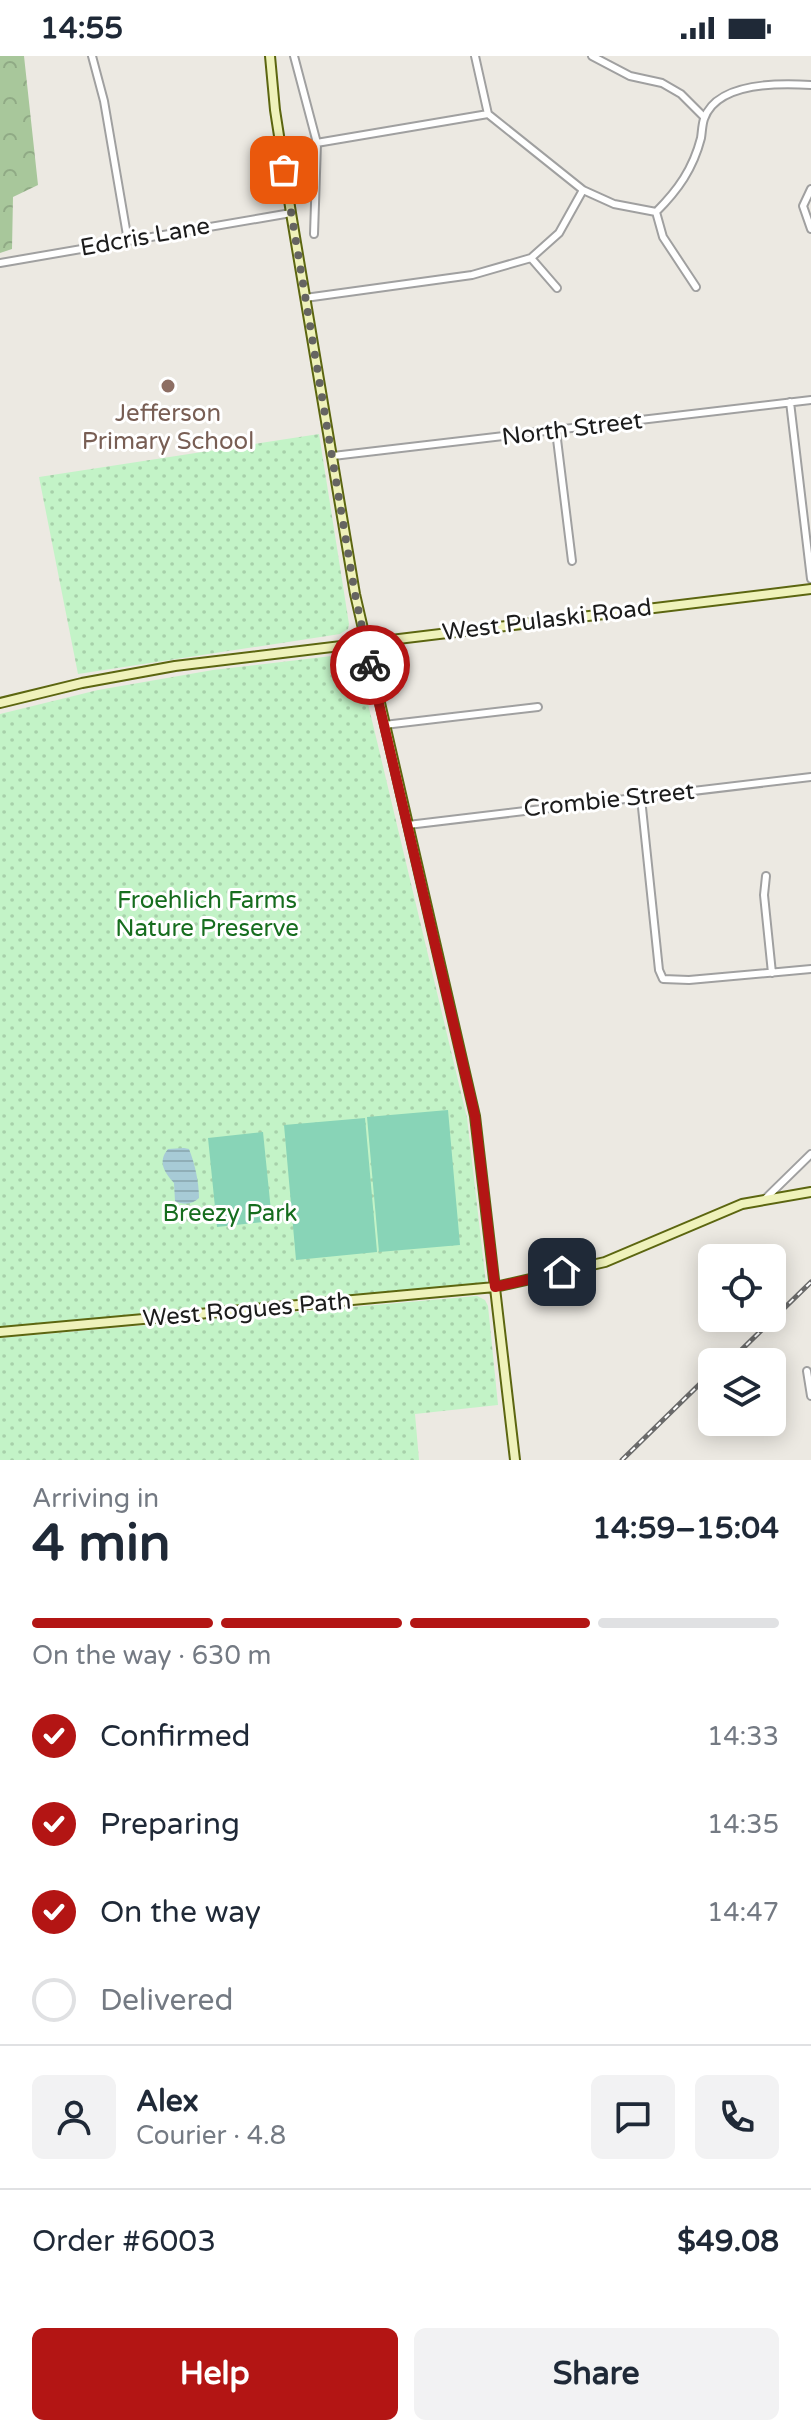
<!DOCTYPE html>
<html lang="en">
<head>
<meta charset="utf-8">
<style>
  :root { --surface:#fff; --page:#f2f2f3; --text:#1f2937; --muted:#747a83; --line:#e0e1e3; --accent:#b31514 }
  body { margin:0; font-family:"Varela Round",sans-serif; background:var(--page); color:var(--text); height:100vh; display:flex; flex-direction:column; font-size:30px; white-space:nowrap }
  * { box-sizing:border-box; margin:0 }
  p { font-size:26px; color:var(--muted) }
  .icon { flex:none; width:44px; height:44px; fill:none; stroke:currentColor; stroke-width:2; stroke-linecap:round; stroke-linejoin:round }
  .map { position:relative; height:1404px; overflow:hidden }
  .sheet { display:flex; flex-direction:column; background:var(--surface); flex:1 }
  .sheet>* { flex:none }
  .tools { position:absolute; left:698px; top:1188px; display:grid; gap:16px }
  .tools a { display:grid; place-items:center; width:88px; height:88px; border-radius:12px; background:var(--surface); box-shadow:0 4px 20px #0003; font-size:40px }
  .pin { position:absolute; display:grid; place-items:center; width:68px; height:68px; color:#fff; margin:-34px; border-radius:16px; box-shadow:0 4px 12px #0006 }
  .courier { position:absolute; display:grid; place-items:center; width:80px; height:80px; margin:-40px; border:6px solid #b31514; border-radius:50%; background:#fff; color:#222; box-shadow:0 2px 10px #0007 }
  .summary em { font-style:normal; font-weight:700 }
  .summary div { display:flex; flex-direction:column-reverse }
  .summary { display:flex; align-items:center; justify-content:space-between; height:136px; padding:0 32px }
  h1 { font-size:52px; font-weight:700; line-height:60px }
  .bar { display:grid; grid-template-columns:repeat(4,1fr); gap:12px 8px; align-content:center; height:96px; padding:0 32px }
  .bar i { height:10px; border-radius:6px; background:var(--line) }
  .bar .on { background:var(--accent) }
  .bar p { grid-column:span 4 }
  .line { display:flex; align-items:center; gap:20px; padding:0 32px; border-top:2px solid var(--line) }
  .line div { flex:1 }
  .round { display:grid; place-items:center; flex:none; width:84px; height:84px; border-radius:12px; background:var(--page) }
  ol { padding:0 32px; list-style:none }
  li { display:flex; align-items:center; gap:24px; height:88px }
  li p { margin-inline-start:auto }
  li .icon { padding:8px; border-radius:50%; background:var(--accent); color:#fff; stroke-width:4 }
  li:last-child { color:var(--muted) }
  li i { width:44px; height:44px; border:4px solid var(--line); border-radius:50% }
  .button { display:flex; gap:16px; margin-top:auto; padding:16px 32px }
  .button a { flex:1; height:92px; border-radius:12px; background:var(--accent); color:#fff; font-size:32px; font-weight:700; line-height:92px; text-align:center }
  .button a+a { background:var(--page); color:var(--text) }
  .status { display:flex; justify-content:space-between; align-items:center; height:56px; padding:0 40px; background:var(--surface); direction:ltr }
  .status svg { height:22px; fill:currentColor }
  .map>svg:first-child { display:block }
  .forest { fill:url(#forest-crowns) }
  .park { fill:url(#park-dots) }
  .pitch { fill:#88d4b7 }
  .water { fill:url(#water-rules) }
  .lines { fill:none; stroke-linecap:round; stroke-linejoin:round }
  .street-casing { stroke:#a0a0a0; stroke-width:10 }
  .secondary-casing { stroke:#5c6610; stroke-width:12 }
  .street { stroke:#fff; stroke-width:6 }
  .secondary { stroke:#eff2bb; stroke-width:8 }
  .rail-casing { stroke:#6a6a6a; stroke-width:5 }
  .rail { stroke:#fff; stroke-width:2; stroke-dasharray:6; stroke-linecap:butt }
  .done { stroke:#656461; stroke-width:8; stroke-dasharray:0 14.4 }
  .route { stroke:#b31514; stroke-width:10 }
  .education-dot { fill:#8d6e63; stroke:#fff; stroke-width:3 }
  .labels { text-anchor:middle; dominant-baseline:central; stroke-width:6; stroke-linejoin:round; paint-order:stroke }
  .street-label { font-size:24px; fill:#1c1c1c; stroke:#fff }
  .education-label { font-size:24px; fill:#785e54; stroke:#fff }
  .park-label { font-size:24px; fill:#166d1e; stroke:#fff }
</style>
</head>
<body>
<div class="status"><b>14:55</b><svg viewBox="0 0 49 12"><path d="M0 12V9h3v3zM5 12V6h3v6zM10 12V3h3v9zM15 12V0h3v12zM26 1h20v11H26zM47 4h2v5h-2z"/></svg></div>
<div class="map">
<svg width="811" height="1404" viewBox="0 0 811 1404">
  <defs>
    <pattern id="forest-crowns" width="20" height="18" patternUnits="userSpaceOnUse" patternTransform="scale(2)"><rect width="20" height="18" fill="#a8c79b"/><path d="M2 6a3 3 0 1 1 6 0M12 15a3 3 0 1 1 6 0" fill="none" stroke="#90aa85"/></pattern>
    <pattern id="park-dots" width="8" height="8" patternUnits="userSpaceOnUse" patternTransform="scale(2)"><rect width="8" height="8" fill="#c3f3c7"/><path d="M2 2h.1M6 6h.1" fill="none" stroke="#a7d0aa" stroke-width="1.8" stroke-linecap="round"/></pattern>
    <pattern id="water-rules" width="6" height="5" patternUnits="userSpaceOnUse" patternTransform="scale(2)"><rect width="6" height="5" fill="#a7cbd6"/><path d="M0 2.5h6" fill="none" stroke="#8faeb7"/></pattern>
  </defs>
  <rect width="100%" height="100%" fill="#ece9e2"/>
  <!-- forest -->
  <path class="forest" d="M0,0H24L38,129L13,141L12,193L0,197Z"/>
  <!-- park -->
  <path class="park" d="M319,378L349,568L348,573L340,578L78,618L39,421Z
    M340,599L348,602L359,610L467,1062L486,1227L0,1271V658L98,634L213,614Z
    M477,1240L485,1244L488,1250L498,1349L415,1358L419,1404H0V1282Z"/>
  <!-- pitch -->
  <path class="pitch" d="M448,1054L460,1189L379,1196L367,1061Z
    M365,1062L377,1196L296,1204L284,1069Z
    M263,1076L272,1165L217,1171L208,1082Z"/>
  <!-- water -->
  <path class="water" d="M184,1092L189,1093C195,1108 199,1126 199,1142C192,1149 183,1149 175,1145L174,1127C165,1117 157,1106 168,1093Z"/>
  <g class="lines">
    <!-- street casing -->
    <g class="street-casing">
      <path id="street" d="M92,0L104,45L128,185
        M294,0L317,87L314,178
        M475,0L488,58L583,134L614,148L656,156
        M592,0L630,20L662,27L681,38L704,61
        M281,93L488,58
        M811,133L803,150L811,173
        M656,156C678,134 693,113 701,82C702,76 702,69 704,63C717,26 780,27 811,29
        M656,156L663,181L696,231
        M531,202L557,232
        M0,207L291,157
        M305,242L472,219L531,202L559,177L583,134
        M790,346L811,523
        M556,375L572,505
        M333,400L811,344
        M384,669L538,651
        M641,742L659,914L663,923L689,924L811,913
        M408,769L811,721
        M766,820L764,839L772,917
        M765,1143L811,1098
        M807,1315L811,1340"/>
    </g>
    <!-- secondary casing -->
    <g class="secondary-casing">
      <path id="secondary" d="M270,0L275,54L291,157L355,538L475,1060L515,1404
        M0,647L82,627L175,610L811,533
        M0,1276L495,1231L605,1206L742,1148L811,1136"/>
    </g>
    <!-- street -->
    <use href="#street" class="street"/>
    <!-- secondary -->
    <use href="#secondary" class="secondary"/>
    <!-- rail casing -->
    <g class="rail-casing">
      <path id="rail" d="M729,1306L811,1226
        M622,1404L712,1316"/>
    </g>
    <!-- rail -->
    <use href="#rail" class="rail"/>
  </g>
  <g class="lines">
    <!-- done -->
    <path class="done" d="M284,114L355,538L370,609"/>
    <!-- route -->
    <path class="route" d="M370,609L475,1060L495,1231L562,1216"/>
  </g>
  <!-- markers -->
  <circle class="education-dot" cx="168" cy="330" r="8"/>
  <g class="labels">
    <!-- street labels -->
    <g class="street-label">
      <text transform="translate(145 181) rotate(-10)">Edcris Lane</text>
      <text transform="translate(572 373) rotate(-7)">North Street</text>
      <text transform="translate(547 564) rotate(-7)">West Pulaski Road</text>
      <text transform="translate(609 744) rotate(-6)">Crombie Street</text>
      <text transform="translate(247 1254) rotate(-5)">West Rogues Path</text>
    </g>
    <!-- education labels -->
    <g class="education-label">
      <text x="168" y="357">Jefferson<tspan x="168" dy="28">Primary School</tspan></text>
    </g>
    <!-- park labels -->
    <g class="park-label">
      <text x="207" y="844">Froehlich Farms<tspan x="207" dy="28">Nature Preserve</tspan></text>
      <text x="230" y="1157">Breezy Park</text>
    </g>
  </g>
</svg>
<div class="tools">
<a><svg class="icon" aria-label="locate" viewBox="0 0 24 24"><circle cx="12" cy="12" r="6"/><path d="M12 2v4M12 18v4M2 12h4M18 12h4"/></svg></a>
<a><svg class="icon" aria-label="layers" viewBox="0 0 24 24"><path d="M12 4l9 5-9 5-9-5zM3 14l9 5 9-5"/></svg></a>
</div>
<div class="pin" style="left:284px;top:114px;background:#ea580c"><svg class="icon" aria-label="bag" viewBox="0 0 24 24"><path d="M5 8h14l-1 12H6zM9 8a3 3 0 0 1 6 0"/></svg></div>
<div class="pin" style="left:562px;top:1216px;background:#1f2937"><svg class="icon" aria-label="home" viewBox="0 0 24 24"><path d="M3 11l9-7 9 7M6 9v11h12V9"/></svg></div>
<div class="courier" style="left:370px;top:609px"><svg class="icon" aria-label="bike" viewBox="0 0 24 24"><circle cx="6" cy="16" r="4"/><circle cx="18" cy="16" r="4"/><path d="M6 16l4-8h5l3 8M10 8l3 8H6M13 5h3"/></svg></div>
</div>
<section class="sheet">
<div class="summary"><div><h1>4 min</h1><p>Arriving in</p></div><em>14:59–15:04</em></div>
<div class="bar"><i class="on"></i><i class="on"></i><i class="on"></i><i></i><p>On the way · 630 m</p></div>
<ol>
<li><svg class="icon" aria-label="check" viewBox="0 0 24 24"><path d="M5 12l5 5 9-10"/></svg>Confirmed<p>14:33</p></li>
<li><svg class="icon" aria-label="check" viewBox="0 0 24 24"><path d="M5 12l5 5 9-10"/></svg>Preparing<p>14:35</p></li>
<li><svg class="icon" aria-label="check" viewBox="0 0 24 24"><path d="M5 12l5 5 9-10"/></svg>On the way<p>14:47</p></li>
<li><i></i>Delivered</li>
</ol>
<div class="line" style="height:144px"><a class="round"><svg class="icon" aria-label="person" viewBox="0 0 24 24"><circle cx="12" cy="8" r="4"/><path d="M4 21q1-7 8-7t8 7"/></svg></a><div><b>Alex</b><p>Courier · 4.8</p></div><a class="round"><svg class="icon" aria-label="chat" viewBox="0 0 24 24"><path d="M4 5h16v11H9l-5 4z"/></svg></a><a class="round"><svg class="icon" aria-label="phone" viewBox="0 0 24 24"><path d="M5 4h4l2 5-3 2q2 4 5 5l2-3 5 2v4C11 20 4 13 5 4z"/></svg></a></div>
<div class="line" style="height:104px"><div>Order #6003</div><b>$49.08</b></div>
<div class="button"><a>Help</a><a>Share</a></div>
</section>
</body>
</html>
